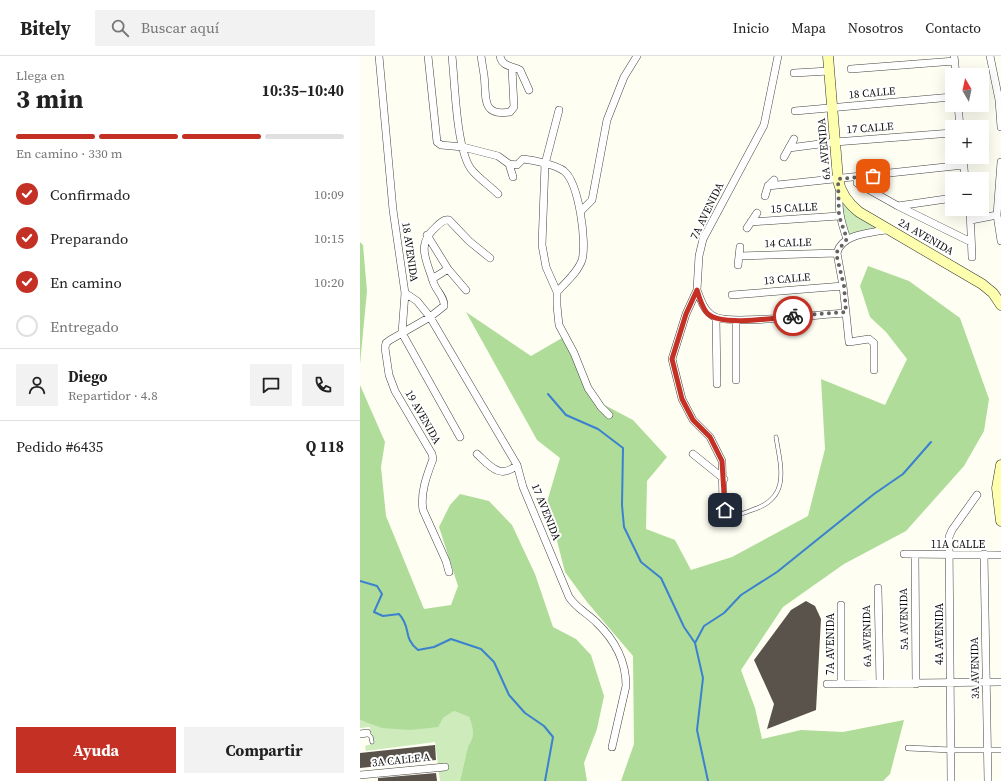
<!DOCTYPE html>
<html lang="es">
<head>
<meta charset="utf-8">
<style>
  :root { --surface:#fff; --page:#f2f2f2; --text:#222; --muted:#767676; --line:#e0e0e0; --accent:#c43124 }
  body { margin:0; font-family:"Source Serif 4",serif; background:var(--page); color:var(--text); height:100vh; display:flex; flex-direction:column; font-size:15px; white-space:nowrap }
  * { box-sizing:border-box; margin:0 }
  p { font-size:13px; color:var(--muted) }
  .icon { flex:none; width:22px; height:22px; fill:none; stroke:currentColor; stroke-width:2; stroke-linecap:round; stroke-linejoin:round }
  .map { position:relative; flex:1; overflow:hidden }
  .drawer { display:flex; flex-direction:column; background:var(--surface); width:360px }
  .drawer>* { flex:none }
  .needle { width:26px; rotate:351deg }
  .fabs { position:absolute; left:585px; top:12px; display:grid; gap:8px }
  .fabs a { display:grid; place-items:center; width:44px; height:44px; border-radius:0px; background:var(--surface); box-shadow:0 4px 16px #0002; font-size:20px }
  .pin { position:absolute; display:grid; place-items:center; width:34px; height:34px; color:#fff; margin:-17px; border-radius:8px; box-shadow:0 2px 6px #0006 }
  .courier { position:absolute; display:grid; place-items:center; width:40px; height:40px; margin:-20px; border:3px solid #c43124; border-radius:50%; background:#fff; color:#222; box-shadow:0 1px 5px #0007 }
  .summary em { font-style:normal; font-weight:700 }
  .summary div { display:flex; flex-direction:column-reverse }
  .summary { display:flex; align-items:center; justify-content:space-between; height:68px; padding:0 16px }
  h1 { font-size:26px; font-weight:700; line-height:30px }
  .bar { display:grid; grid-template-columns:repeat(4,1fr); gap:6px 4px; align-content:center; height:48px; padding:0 16px }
  .bar i { height:5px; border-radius:3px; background:var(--line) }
  .bar .current { background:var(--accent) }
  .bar p { grid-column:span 4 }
  .line { display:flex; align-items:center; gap:10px; padding:0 16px; border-top:1px solid var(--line) }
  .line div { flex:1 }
  .round { display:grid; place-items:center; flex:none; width:42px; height:42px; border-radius:0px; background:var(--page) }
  ol { padding:0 16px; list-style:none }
  li { display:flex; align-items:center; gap:12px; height:44px }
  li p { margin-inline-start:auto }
  li .icon { padding:4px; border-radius:50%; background:var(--accent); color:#fff; stroke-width:4 }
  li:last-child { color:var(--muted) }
  li i { width:22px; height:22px; border:2px solid var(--line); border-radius:50% }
  .cta { display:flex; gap:8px; margin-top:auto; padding:8px 16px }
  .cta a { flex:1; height:46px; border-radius:0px; background:var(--accent); color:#fff; font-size:16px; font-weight:700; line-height:46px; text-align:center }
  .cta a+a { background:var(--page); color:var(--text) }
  header { display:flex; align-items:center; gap:24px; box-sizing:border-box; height:56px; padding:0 20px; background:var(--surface); border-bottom:1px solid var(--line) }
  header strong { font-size:19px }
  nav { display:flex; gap:22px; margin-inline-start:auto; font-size:14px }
  .search { width:280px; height:36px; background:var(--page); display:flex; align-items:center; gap:10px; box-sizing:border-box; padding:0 14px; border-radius:0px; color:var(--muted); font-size:15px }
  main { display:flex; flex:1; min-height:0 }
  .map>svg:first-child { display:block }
  .green { fill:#cdebbb }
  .forest { fill:#afdc99 }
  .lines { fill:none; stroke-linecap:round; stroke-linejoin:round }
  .stream { stroke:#3b81d0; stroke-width:2 }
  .building { fill:#59534c }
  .service-casing { stroke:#434343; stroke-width:4.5 }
  .pedestrian-casing { stroke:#434343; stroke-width:6 }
  .minor-casing { stroke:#434343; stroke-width:8 }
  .secondary-casing { stroke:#323232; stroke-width:11 }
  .service { stroke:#fff; stroke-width:3.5 }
  .pedestrian { stroke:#fff; stroke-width:5 }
  .minor { stroke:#fff; stroke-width:7 }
  .secondary { stroke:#fdffae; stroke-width:10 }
  .done { stroke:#64635f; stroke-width:4; stroke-dasharray:0 7.2 }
  .route { stroke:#c43124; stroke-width:5 }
  .labels { text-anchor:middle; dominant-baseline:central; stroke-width:4; stroke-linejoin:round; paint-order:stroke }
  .street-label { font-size:11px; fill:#101010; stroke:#fff }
</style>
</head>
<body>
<header>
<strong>Bitely</strong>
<div class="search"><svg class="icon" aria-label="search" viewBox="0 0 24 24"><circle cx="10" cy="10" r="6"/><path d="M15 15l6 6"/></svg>Buscar aquí</div>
<nav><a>Inicio</a><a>Mapa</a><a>Nosotros</a><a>Contacto</a></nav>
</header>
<main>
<section class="drawer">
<div class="summary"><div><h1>3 min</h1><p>Llega en</p></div><em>10:35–10:40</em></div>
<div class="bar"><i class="current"></i><i class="current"></i><i class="current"></i><i></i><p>En camino · 330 m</p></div>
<ol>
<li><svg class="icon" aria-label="check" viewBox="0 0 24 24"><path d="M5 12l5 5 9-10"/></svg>Confirmado<p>10:09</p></li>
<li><svg class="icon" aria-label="check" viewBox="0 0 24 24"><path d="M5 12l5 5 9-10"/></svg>Preparando<p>10:15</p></li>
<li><svg class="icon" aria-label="check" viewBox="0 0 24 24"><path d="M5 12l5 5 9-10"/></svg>En camino<p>10:20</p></li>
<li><i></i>Entregado</li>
</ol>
<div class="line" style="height:72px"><a class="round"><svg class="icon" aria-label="person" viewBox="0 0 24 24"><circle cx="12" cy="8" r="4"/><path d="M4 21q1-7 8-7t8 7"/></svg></a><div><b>Diego</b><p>Repartidor · 4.8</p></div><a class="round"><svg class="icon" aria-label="chat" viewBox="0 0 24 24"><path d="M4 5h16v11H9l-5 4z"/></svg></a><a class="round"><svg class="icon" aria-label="phone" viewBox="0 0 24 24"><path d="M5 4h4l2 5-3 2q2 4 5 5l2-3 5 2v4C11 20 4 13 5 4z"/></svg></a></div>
<div class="line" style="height:52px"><div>Pedido #6435</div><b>Q 118</b></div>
<div class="cta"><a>Ayuda</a><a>Compartir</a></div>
</section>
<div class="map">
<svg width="641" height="725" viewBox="0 0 641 725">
  <rect width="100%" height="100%" fill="#fffef3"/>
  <!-- green -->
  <path class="green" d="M478,142L528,173L487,183Z
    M94,655L109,661L114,674L112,686L108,690L100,725H80L75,686L6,695L5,690L12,688L10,671L0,672V664L6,666L83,662Z"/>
  <!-- forest -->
  <path class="forest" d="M0,186L3,189L7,235L0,308Z
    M508,210L549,225L600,262L629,343L624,375L604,410L546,475L484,508L423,551L381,614L395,652L402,683L441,674L483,676L544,664L530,718L523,725H261L274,688L273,600L227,546L205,516L187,446L200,402L177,384L106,256L171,300L202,282L235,344L273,364L307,401L287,425L286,473L315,484L331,514L372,501L448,460L465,393L461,323L525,349L547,303L526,276L510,261L500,230Z
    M0,329L25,386L21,411L26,460L64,553L91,549L98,530L79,471L90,449L100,438L129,445L152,469L175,518L193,571L216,583L231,599L244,640L237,673L224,707L227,725H100L108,690C116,681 113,671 109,661L94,655L83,662L78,671L50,674L22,672L0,664Z"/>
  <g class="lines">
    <!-- stream -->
    <path class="stream" d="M188,338L206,359L238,373L263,392L262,449L264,471L281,506L301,522L324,571L335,587L343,622L337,674L348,725
      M0,525L17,530L22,538L14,556L23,560L39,558C52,572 42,581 58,594L74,591L91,583L121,593L134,606L149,639L165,657L184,670L193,681L185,725
      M335,587L344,570L364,557L381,539L417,516L514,438L543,418L571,386"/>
  </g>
  <!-- building -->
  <path class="building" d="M446,545L455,550L461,563L456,654L407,673L414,648L394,604L431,554Z
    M75,689L76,704L0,712V697Z
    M76,717L77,725H18V722Z"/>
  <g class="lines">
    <!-- service casing -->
    <g class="service-casing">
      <path id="service" d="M363,448L368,458C375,460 385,457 392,454C431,442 421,412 416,381
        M7,677L11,681L12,686"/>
    </g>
    <!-- pedestrian casing -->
    <g class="pedestrian-casing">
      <path id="pedestrian" d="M548,692L591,694H641"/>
    </g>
    <!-- minor casing -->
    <g class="minor-casing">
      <path id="minor" d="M19,0L33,154L45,237L42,277L100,381
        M68,0L77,86L81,89L103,91L138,100L149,108L153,121
        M92,0C95,27 96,92 111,113C118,122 130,130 138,138
        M121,0C122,6 123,13 124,19C127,40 120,61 150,56L154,51L152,12
        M140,0C142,11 153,10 160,14L169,34
        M594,0L596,19
        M630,0L639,44L641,71
        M491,13L595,5
        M434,17L469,15
        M598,49L600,71
        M199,54L185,108L182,189L186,211L197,236V250L199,269L214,297L228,332L241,351L249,359
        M435,55L592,41
        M429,92L475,86L592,77
        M424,101L434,83
        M603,101L605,123
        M641,106L637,159L641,185
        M149,108L157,109L163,103C174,104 196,109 204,115C219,127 227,187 222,204C218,216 205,227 197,236
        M498,121L497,127L538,150L611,186
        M408,130L604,109
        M480,133C477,151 481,166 487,183
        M405,140L408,130L414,124
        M538,150L586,143
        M610,153L612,201
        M221,155L232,144L247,64L264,21L277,0
        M611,164L637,159
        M391,166L479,160
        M387,172L397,157
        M67,179L88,213L106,234
        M379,200L477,197
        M378,209L380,191
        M72,223L88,213
        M337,234C341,244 344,256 355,261C371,269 462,258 486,257L489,286L509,283L514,287V314
        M45,237L57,245L70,261L157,409L163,431L209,541C216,552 227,557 236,566C254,583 266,605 266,630L252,691
        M372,239L483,230
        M486,257L483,230L477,197C482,177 512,177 530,173
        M356,262L357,328
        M376,264V324
        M117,398C130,410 140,424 157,409
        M333,398L364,423
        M363,448L362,405L350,381L333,364L322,343L312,303L326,258L337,234L339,200L343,183L404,69L418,0
        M544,498L641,499
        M624,498L628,725
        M555,499L556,628
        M89,516L86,505L63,454C60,437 67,419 73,403L72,398L35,335L29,319L25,292L26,287L30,284L70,261L84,250C85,241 75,234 73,225C66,203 56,188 76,171C80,167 84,163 89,164L109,185L130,202
        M518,532L520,628
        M481,627V549
        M467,628L641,626
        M0,678L7,677
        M0,719L85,711
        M591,725L589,481L592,474L617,439"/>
    </g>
    <!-- secondary casing -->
    <g class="secondary-casing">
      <path id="secondary" d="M468,0L478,123C480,137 488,147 499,156L622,228L633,237L641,249
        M641,409L637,432L641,465"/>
    </g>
    <!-- service -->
    <use href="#service" class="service"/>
    <!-- pedestrian -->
    <use href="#pedestrian" class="pedestrian"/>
    <!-- minor -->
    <use href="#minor" class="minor"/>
    <!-- secondary -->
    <use href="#secondary" class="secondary"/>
  </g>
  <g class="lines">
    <!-- done -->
    <path class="done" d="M433,260L486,256L484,230L476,197L487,183L479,160L478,123L513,120"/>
    <!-- route -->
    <path class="route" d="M365,454L362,405L350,381L333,364L322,343L312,303L326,258L337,234C339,241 342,251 347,257C360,271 415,262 433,260"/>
  </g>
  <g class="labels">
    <!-- street labels -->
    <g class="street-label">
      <text transform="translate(512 37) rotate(-5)">18 CALLE</text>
      <text transform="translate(510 72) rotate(-4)">17 CALLE</text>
      <text transform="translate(464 93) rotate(-95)">6A AVENIDA</text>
      <text transform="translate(434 152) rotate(-3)">15 CALLE</text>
      <text transform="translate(347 155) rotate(-64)">7A AVENIDA</text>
      <text transform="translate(566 181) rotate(30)">2A AVENIDA</text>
      <text transform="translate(428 187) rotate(-2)">14 CALLE</text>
      <text transform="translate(50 196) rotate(82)">18 AVENIDA</text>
      <text transform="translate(427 223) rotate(-5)">13 CALLE</text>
      <text transform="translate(63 361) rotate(60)">19 AVENIDA</text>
      <text transform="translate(186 456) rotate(68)">17 AVENIDA</text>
      <text x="598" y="488">11A CALLE</text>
      <text transform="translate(544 563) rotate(-91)">5A AVENIDA</text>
      <text transform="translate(579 578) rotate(-90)">4A AVENIDA</text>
      <text transform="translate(507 580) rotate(-91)">6A AVENIDA</text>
      <text transform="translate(470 588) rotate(-90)">7A AVENIDA</text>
      <text transform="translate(615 612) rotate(-91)">3A AVENIDA</text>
      <text transform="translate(41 704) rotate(-6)">3A CALLE A</text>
    </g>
  </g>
</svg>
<div class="fabs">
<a><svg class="needle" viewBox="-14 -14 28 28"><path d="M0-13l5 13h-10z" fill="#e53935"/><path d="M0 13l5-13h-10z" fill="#767676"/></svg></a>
<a>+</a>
<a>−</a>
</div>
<div class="pin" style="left:513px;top:120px;background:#ea580c"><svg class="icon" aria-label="bag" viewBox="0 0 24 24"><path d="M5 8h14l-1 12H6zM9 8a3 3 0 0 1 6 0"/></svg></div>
<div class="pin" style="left:365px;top:454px;background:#1f2937"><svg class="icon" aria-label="home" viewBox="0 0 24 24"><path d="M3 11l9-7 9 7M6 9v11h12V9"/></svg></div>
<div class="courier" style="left:433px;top:260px"><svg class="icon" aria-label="bike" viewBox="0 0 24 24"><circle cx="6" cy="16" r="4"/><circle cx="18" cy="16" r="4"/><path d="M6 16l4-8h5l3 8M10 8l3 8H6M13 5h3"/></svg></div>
</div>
</main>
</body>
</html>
